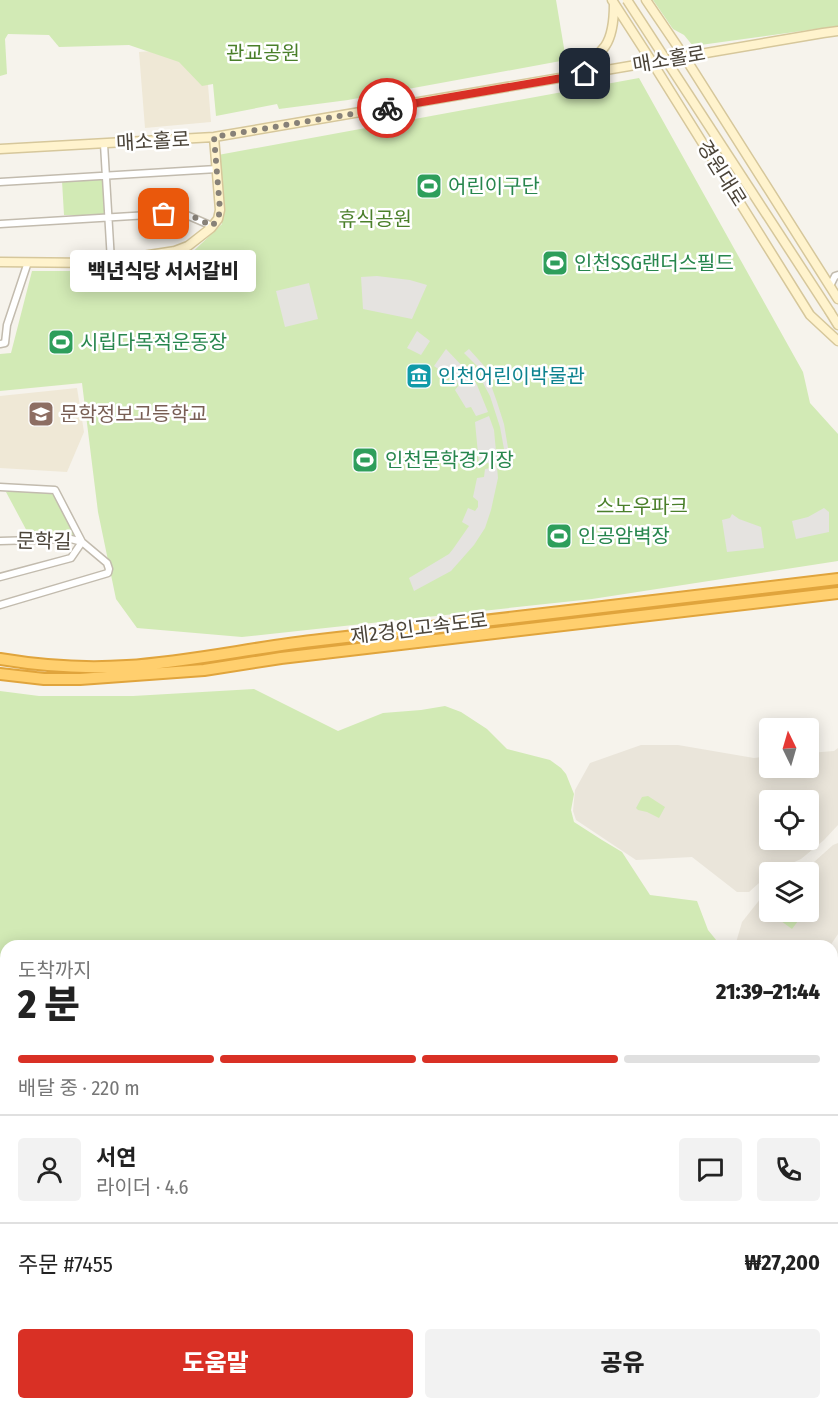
<!DOCTYPE html>
<html lang="ko">
<head>
<meta charset="utf-8">
<style>
  :root { --surface:#fff; --page:#f2f2f2; --text:#222; --muted:#767676; --line:#e0e0e0; --accent:#d93025 }
  body { margin:0; font-family:"Fira Sans Condensed","Noto Sans KR",sans-serif; background:var(--page); color:var(--text); height:100vh; display:flex; flex-direction:column; font-size:22px; white-space:nowrap }
  * { box-sizing:border-box; margin:0 }
  p { font-size:20px; color:var(--muted) }
  .icon { flex:none; width:33px; height:33px; fill:none; stroke:currentColor; stroke-width:2; stroke-linecap:round; stroke-linejoin:round }
  .map { position:relative; flex:1; overflow:hidden }
  .panel { position:absolute; left:0px; top:940px; width:838px; height:470px; display:flex; flex-direction:column; background:var(--surface); border-radius:18px 18px 0 0; box-shadow:0 3px 15px #0003 }
  .panel>* { flex:none }
  .needle { width:39px; rotate:355deg }
  .buttons { position:absolute; left:759px; top:718px; display:grid; gap:12px }
  .buttons a { display:grid; place-items:center; width:60px; height:60px; border-radius:6px; background:var(--surface); box-shadow:0 3px 15px #0003; font-size:30px }
  .pin { position:absolute; display:grid; place-items:center; width:51px; height:51px; color:#fff; margin:-26px; border-radius:12px; box-shadow:0 3px 9px #0006 }
  .courier { position:absolute; display:grid; place-items:center; width:60px; height:60px; margin:-30px; border:4px solid #d93025; border-radius:50%; background:#fff; color:#222; box-shadow:0 2px 8px #0007 }
  .bubble { position:absolute; height:42px; border-radius:6px; background:var(--surface); box-shadow:0 3px 15px #0003; font-size:20px; font-weight:800; line-height:42px; text-align:center }
  .head em { font-style:normal; font-weight:800 }
  .head div { display:flex; flex-direction:column-reverse }
  .head { display:flex; align-items:center; justify-content:space-between; height:102px; padding:0 18px }
  h1 { font-size:39px; font-weight:800; line-height:45px }
  .bar { display:grid; grid-template-columns:repeat(4,1fr); gap:9px 6px; align-content:center; height:72px; padding:0 18px }
  .bar i { height:8px; border-radius:4px; background:var(--line) }
  .bar .active { background:var(--accent) }
  .bar p { grid-column:span 4 }
  .line { display:flex; align-items:center; gap:15px; padding:0 18px; border-top:2px solid var(--line) }
  .line div { flex:1 }
  .round { display:grid; place-items:center; flex:none; width:63px; height:63px; border-radius:6px; background:var(--page) }
  .cta { display:flex; gap:12px; margin-top:auto; padding:12px 18px }
  .cta a { flex:1; height:69px; border-radius:6px; background:var(--accent); color:#fff; font-size:24px; font-weight:800; line-height:69px; text-align:center }
  .cta a+a { background:var(--page); color:var(--text) }
  .map>svg:first-child { display:block }
  .residential { fill:#eae5da; fill-rule:evenodd }
  .education { fill:#efe8d6 }
  .green { fill:#d2eab5 }
  .parking { fill:#e5e3e0 }
  .lines { fill:none; stroke-linecap:round; stroke-linejoin:round }
  .street-casing { stroke:#c2bbae; stroke-width:9 }
  .secondary-casing { stroke:#d6c79b; stroke-width:11 }
  .highway-casing { stroke:#e0a43c; stroke-width:14 }
  .street { stroke:#fff; stroke-width:6 }
  .secondary { stroke:#fff3cd; stroke-width:8 }
  .highway { stroke:#ffcf6e; stroke-width:10 }
  .secondary-bridge-casing { stroke:#d6c79b; stroke-width:11; stroke-linecap:butt }
  .secondary-bridge { stroke:#fff3cd; stroke-width:8 }
  .done { stroke:#878178; stroke-width:6; stroke-dasharray:0 10.8 }
  .route { stroke:#d93025; stroke-width:8 }
  .labels { text-anchor:middle; dominant-baseline:central; stroke-width:5; stroke-linejoin:round; paint-order:stroke }
  .park-label { font-size:20px; fill:#4a7f2a; stroke:#fff }
  .street-label { font-size:20px; fill:#4b4439; stroke:#fff }
  .leisure-label { font-size:20px; fill:#27864d; stroke:#fff; text-anchor:start }
  .culture-label { font-size:20px; fill:#0d838f; stroke:#fff; text-anchor:start }
  .education-label { font-size:20px; fill:#785e54; stroke:#fff; text-anchor:start }
</style>
</head>
<body>
<div class="map">
<svg width="838" height="1409" viewBox="0 0 838 1409">
  <rect width="100%" height="100%" fill="#f6f3ec"/>
  <!-- residential -->
  <path class="residential" d="M641,745H678L754,758L769,756L770,768H808L809,753L834,751L838,748V825L824,840L801,859L770,873L769,874L749,892H737L692,857L636,860L576,820L573,811L575,790L590,763ZM770,801H808V840H770Z
    M838,843V934L830,946H735L742,922L769,888L770,912H808V873H790L814,862L833,845Z
    M833,958L838,961V1009L833,1018Z
    M833,1101L838,1105V1127L833,1135Z
    M0,1344L6,1349V1404H134L145,1409H0Z"/>
  <!-- education -->
  <path class="education" d="M205,47L211,122L145,128L139,52Z
    M77,388L84,432L67,472L0,468V396Z"/>
  <!-- green -->
  <path class="green" d="M0,0H556L566,60L348,100L279,109L277,104L216,116L213,84L202,86L179,62L129,45L59,47L49,35L8,34L5,39L7,74L0,76Z
    M653,0H838V26L693,46L684,35L673,29Z
    M639,78L803,372L810,403L838,434V561L592,599L242,637L137,628L116,599L98,512L82,383L0,391V354L11,353L32,271H97L181,263L222,224L218,155Z
    M104,178V215H64L62,181Z
    M6,492H52L77,537L29,535Z
    M254,689L338,731L383,713L421,710L445,706L461,712L487,729L507,749L550,760L561,768L566,774L574,794L571,810L574,822L602,840L622,852L650,895L697,901L708,930L721,946H6V1091L0,1078V691L39,696H133Z
    M648,796L665,807L659,818L647,812L638,810L636,808L642,797Z
    M786,912H808L809,913L798,921L792,929L781,921Z
    M838,1127V1345L833,1349L832,1135Z
    M6,1194V1316L0,1317V1209Z
    M219,1404H391L396,1409H217Z
    M581,1404H806L805,1409H584L582,1408Z"/>
  <!-- parking -->
  <path class="parking" d="M377,276L410,280L427,285L412,319L363,309L361,277Z
    M309,283L318,319L285,327L276,291Z
    M417,331L430,341L421,355L407,348Z
    M446,349L465,369L453,379L434,366Z
    M469,349L486,368L482,371L464,353Z
    M468,372L477,385L488,412L476,416L471,407L466,408L455,390L459,385L456,381Z
    M487,380L492,388L497,402L504,424L510,460H506L500,427L490,396L483,383Z
    M489,416L494,430L497,462L479,464L475,422Z
    M497,467L498,478L491,510L485,528L474,545L451,571L414,591L409,578L449,554L453,549L469,526L462,522L468,508L475,511L478,507V501L473,497L477,478L484,477L485,469Z
    M824,508L829,512V532L796,539L792,521L808,517Z
    M732,514L739,519L761,527L764,548L727,552L722,520L730,518Z"/>
  <g class="lines">
    <!-- street casing -->
    <g class="street-casing">
      <path id="street" d="M104,144L111,261
        M0,182L217,169
        M0,224L182,213L212,226
        M830,286L835,276L838,275
        M0,344L5,343L7,325L28,262
        M0,487L55,490L82,542
        M0,541L71,539L82,542L107,563L109,569L108,573L0,605
        M0,577L71,558L82,542"/>
    </g>
    <!-- secondary casing -->
    <g class="secondary-casing">
      <path id="secondary" d="M612,0L652,62L810,315L838,341
        M646,0L684,56L838,299
        M567,75C602,53 614,49 614,4
        M0,149L214,137L823,33L838,31
        M0,262L97,263L175,251L188,246L211,228L218,219L220,210L214,137
        M830,312L838,325"/>
    </g>
    <!-- highway casing -->
    <g class="highway-casing">
      <path id="highway" d="M0,659C42,666 84,669 127,666C191,662 255,647 320,640C493,620 665,600 838,579
        M0,674L44,679H80L204,670L281,658L838,593"/>
    </g>
    <!-- street -->
    <use href="#street" class="street"/>
    <!-- secondary -->
    <use href="#secondary" class="secondary"/>
    <!-- highway -->
    <use href="#highway" class="highway"/>
    <!-- secondary-bridge casing -->
    <g class="secondary-bridge-casing">
      <path id="secondary-bridge" d="M627,0L830,312"/>
    </g>
    <!-- secondary-bridge -->
    <use href="#secondary-bridge" class="secondary-bridge"/>
  </g>
  <g class="lines">
    <!-- done -->
    <path class="done" d="M164,214L182,213L188,214L212,226L218,219L220,210L214,137L387,108"/>
    <!-- route -->
    <path class="route" d="M387,108L585,74"/>
  </g>
  <!-- icons -->
  <defs>
    <g id="stadium-square" transform="scale(1.35)"><rect x="-9" y="-9" width="18" height="18" rx="4" fill="#2e9e5b" stroke="#fff"/><path d="M0-5a6.5 5 0 1 0 0 10a6.5 5 0 1 0 0-10ZM-3.5-1.8h7v3.6h-7Z" fill="#fff"/></g>
    <g id="museum-square" transform="scale(1.35)"><rect x="-9" y="-9" width="18" height="18" rx="4" fill="#0f9aa8" stroke="#fff"/><path d="M0-6L6-3V-2H-6V-3ZM-5-1h2V3h-2ZM-1-1h2V3h-2ZM3-1h2V3H3ZM-6 4H6V6H-6Z" fill="#fff"/></g>
    <g id="school-square" transform="scale(1.35)"><rect x="-9" y="-9" width="18" height="18" rx="4" fill="#8d6e63" stroke="#fff"/><path d="M0-5L7-2L0 1L-7-2ZM-4 1L0 2.5L4 1V4Q0 6-4 4Z" fill="#fff"/></g>
  </defs>
  <g fill-rule="evenodd">
    <use href="#stadium-square" x="429" y="186"/>
    <use href="#stadium-square" x="555" y="263"/>
    <use href="#stadium-square" x="61" y="342"/>
    <use href="#museum-square" x="419" y="376"/>
    <use href="#school-square" x="41" y="414"/>
    <use href="#stadium-square" x="365" y="460"/>
    <use href="#stadium-square" x="559" y="536"/>
  </g>
  <g class="labels">
    <!-- park labels -->
    <g class="park-label">
      <text x="263" y="53">관교공원</text>
      <text x="375" y="219">휴식공원</text>
      <text x="642" y="506">스노우파크</text>
    </g>
    <!-- street labels -->
    <g class="street-label">
      <text transform="translate(669 59) rotate(-10)">매소홀로</text>
      <text transform="translate(153 141) rotate(-3)">매소홀로</text>
      <text transform="translate(722 173) rotate(58)">경원대로</text>
      <text transform="translate(44 541) rotate(1)">문학길</text>
      <text transform="translate(419 628) rotate(-7)">제2경인고속도로</text>
    </g>
    <!-- leisure labels -->
    <g class="leisure-label">
      <text x="448" y="186">어린이구단</text>
      <text x="574" y="263">인천SSG랜더스필드</text>
      <text x="80" y="342">시립다목적운동장</text>
      <text x="385" y="460">인천문학경기장</text>
      <text x="578" y="536">인공암벽장</text>
    </g>
    <!-- culture labels -->
    <g class="culture-label">
      <text x="438" y="376">인천어린이박물관</text>
    </g>
    <!-- education labels -->
    <g class="education-label">
      <text x="60" y="414">문학정보고등학교</text>
    </g>
  </g>
</svg>
<div class="buttons">
<a><svg class="needle" viewBox="-14 -14 28 28"><path d="M0-13l5 13h-10z" fill="#e53935"/><path d="M0 13l5-13h-10z" fill="#767676"/></svg></a>
<a><svg class="icon" aria-label="locate" viewBox="0 0 24 24"><circle cx="12" cy="12" r="6"/><path d="M12 2v4M12 18v4M2 12h4M18 12h4"/></svg></a>
<a><svg class="icon" aria-label="layers" viewBox="0 0 24 24"><path d="M12 4l9 5-9 5-9-5zM3 14l9 5 9-5"/></svg></a>
</div>
<div class="pin" style="left:164px;top:214px;background:#ea580c"><svg class="icon" aria-label="bag" viewBox="0 0 24 24"><path d="M5 8h14l-1 12H6zM9 8a3 3 0 0 1 6 0"/></svg></div>
<div class="pin" style="left:585px;top:74px;background:#1f2937"><svg class="icon" aria-label="home" viewBox="0 0 24 24"><path d="M3 11l9-7 9 7M6 9v11h12V9"/></svg></div>
<div class="courier" style="left:387px;top:108px"><svg class="icon" aria-label="bike" viewBox="0 0 24 24"><circle cx="6" cy="16" r="4"/><circle cx="18" cy="16" r="4"/><path d="M6 16l4-8h5l3 8M10 8l3 8H6M13 5h3"/></svg></div>
<div class="bubble" style="left:70px;top:250px;width:186px">백년식당 서서갈비</div>
<section class="panel">
<div class="head"><div><h1>2 분</h1><p>도착까지</p></div><em>21:39–21:44</em></div>
<div class="bar"><i class="active"></i><i class="active"></i><i class="active"></i><i></i><p>배달 중 · 220 m</p></div>
<div class="line" style="height:108px"><a class="round"><svg class="icon" aria-label="person" viewBox="0 0 24 24"><circle cx="12" cy="8" r="4"/><path d="M4 21q1-7 8-7t8 7"/></svg></a><div><b>서연</b><p>라이더 · 4.6</p></div><a class="round"><svg class="icon" aria-label="chat" viewBox="0 0 24 24"><path d="M4 5h16v11H9l-5 4z"/></svg></a><a class="round"><svg class="icon" aria-label="phone" viewBox="0 0 24 24"><path d="M5 4h4l2 5-3 2q2 4 5 5l2-3 5 2v4C11 20 4 13 5 4z"/></svg></a></div>
<div class="line" style="height:78px"><div>주문 #7455</div><b>₩27,200</b></div>
<div class="cta"><a>도움말</a><a>공유</a></div>
</section>
</div>
</body>
</html>
